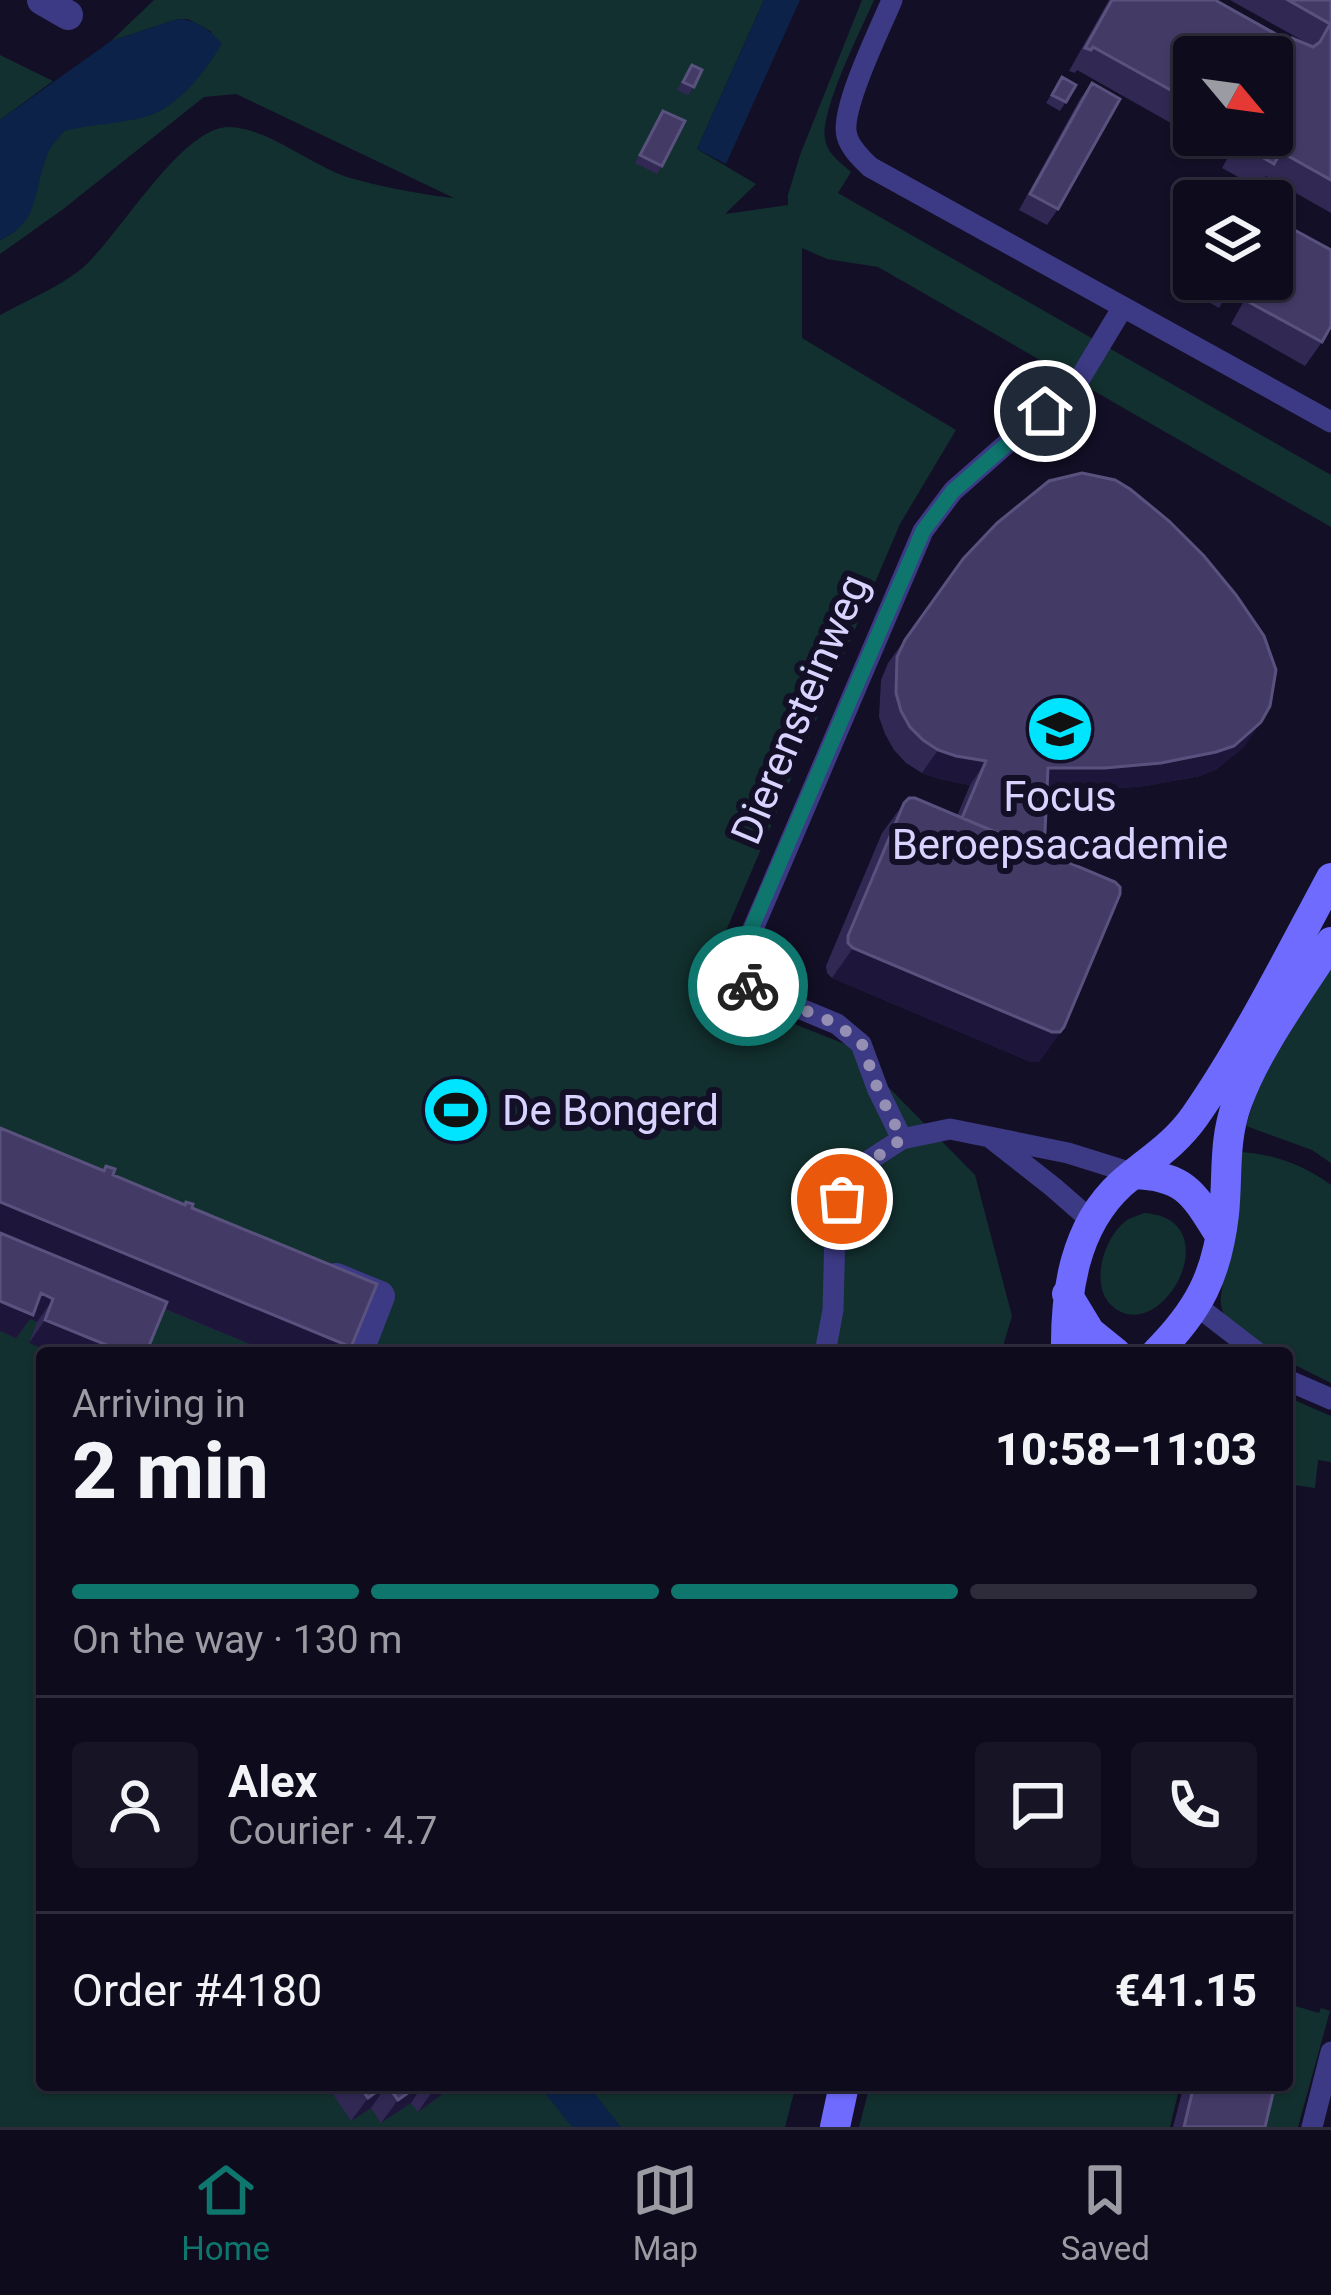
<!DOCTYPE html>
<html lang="en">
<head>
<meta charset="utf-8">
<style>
  :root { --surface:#0e0b1c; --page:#171425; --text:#f1f3f6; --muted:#9b9ba3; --line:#2e2b3b; --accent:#0f766e }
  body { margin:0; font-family:Roboto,sans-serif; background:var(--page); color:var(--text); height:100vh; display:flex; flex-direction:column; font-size:45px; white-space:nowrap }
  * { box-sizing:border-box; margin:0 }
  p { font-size:39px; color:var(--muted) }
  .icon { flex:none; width:66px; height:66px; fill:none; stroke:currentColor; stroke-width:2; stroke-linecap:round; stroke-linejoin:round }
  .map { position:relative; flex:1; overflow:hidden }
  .side { position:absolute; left:36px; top:1347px; width:1257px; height:744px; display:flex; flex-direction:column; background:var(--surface); border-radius:12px; box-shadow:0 3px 9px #0004,0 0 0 3px var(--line) }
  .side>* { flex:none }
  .needle { width:78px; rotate:119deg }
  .tools { position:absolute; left:1173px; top:36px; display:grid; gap:24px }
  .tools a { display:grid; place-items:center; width:120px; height:120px; border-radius:12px; background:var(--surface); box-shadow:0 3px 9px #0004,0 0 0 3px var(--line); font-size:60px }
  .pin { position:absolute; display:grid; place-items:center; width:102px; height:102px; color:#fff; margin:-51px; border:6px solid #fff; border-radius:50%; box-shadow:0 3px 12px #0007 }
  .courier { position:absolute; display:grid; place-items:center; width:120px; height:120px; margin:-60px; border:9px solid #0f766e; border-radius:50%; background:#fff; color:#222; box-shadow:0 3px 15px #0007 }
  .headline em { font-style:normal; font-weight:800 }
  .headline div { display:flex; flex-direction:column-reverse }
  .headline { display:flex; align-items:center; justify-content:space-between; height:204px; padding:0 36px }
  h1 { font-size:78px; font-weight:800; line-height:90px }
  .bar { display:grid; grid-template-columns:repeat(4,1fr); gap:18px 12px; align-content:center; height:144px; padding:0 36px }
  .bar i { height:15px; border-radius:9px; background:var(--line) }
  .bar .selected { background:var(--accent) }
  .bar p { grid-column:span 4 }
  .line { display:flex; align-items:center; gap:30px; padding:0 36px; border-top:3px solid var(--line) }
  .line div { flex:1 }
  .round { display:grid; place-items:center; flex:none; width:126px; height:126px; border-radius:12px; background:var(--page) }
  .dock { display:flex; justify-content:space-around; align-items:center; height:168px; border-top:3px solid var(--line); background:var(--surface); font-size:33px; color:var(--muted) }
  .dock a { display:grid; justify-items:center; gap:6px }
  .dock .selected { color:var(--accent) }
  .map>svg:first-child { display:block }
  .green { fill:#12302f }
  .water { fill:#0c2248 }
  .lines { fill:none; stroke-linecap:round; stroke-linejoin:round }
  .service { stroke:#3d3a85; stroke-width:21 }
  .pedestrian { stroke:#3d3a85; stroke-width:30 }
  .minor { stroke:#3d3a85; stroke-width:30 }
  .secondary { stroke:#6f6bff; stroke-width:30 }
  .wall { fill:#312854; fill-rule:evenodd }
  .shaded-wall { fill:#1d163a }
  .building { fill:#433a66; stroke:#5a527e; stroke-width:3 }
  .done { stroke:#948fb3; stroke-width:12; stroke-dasharray:0 21.6 }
  .route { stroke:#0f766e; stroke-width:15 }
  .labels { text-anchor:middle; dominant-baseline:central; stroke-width:12; stroke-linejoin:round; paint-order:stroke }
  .street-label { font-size:42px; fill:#d9d4ff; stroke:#130f26 }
  .poi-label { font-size:42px; fill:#d9d4ff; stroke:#130f26 }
</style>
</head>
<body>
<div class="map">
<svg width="1331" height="2127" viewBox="0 0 1331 2127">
  <rect width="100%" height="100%" fill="#130f26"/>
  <!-- green -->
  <path class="green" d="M154,0H764L697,149L756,184L725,214L788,205V195L800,155L862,0H874C862,28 816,118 826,143C830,156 841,163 851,172L838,193L1331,475V527L878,267L827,259L802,248V338L956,430L900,524L702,987L847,1045L975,1175L1012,1316L1001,1353H42V2085H796L785,2127H0V315C26,301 57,288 80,270C118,239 180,127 229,127C268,128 310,165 347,177C373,185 428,196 454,198L236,94L204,97L62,210L0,254V240C52,218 28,154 64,131C70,127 77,128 84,126L212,32L188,19H178L111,41Z
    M0,55L53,81L0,120Z
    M1331,964V1163L1312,1150L1246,1126L1266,1061Z
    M1238,1152C1271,1153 1304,1165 1331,1185V1383L1287,1361V1353C1260,1353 1217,1328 1221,1296C1223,1277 1230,1258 1232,1239C1235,1210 1236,1181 1238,1152Z
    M1144,1213C1233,1219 1160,1351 1111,1305C1089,1284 1105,1235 1127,1220C1130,1218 1140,1215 1144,1213Z
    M1287,1397L1331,1416V1462L1318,1460L1315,1488L1287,1484Z
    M1292,2005L1319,2013L1321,2008L1330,2011L1298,2127H1263L1274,2085H1287V2028Z
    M870,2085H1180L1170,2127H859Z"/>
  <!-- water -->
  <path class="water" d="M764,0H800L726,164L697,149Z
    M178,19C195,19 212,31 222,44C206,70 179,107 148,116C121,124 92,124 64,131C58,139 50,146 47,156C33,191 40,223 0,240V120L111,41Z
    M552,2085H588L621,2127H572L544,2092Z"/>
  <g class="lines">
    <!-- service -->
    <path class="service" d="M892,0C881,27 839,111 847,136C850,148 862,159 870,167L1331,422
      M902,1139L878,1090L861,1044L837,1024L750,988L742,980L741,957L923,531L953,491L1079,380L1123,307
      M992,1139L1053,1187L1092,1221
      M1197,1306L1258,1353
      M825,1353L833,1310L835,1231L842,1200L853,1179L871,1159L902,1139L950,1129L1068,1153L1135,1174
      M1287,1380L1331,1399
      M1312,2127L1331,2052"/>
    <!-- pedestrian -->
    <path class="pedestrian" d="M336,1278L380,1296L358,1353"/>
    <!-- minor -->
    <path class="minor" d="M42,0L68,15"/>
    <!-- secondary -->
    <path class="secondary" d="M1135,1174C1185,1176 1194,1194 1219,1234
      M1067,1294L1090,1332L1116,1353
      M1066,1353C1065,1293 1074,1227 1121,1184C1147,1161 1174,1146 1195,1116C1245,1044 1289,956 1331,878
      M1156,1353C1199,1310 1217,1275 1224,1214C1228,1176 1223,1142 1237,1103C1258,1046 1298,994 1331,942
      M835,2127L844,2085"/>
  </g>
  <!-- wall -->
  <path class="wall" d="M1109,0H1215L1289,42L1314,47L1230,0H1331V213L1266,176L1258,188L1222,168L1227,159L1222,156L1224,153L1077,70L1075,73L1069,71ZM1194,57L1272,135H1194Z
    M692,65L694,87L688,95L677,90Z
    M1062,77L1066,102L1060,111L1046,103Z
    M1092,83L1058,209L1047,225L1019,210L1080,99Z
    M663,111L662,166L657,174L635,163Z
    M1289,227L1322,342L1305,366L1231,324L1256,279H1272L1273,250Z
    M1205,279H1236L1219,308L1196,295Z
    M963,559L1245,746L1217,769L1200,776L1145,786L1088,791H1047L1044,853L1064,1027L1039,1062H1031L832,978L827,973L826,966L882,833L904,803L957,816L970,785L940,779L922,773L906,763L894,750L885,734L879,717L881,680L888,663Z
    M0,1128L102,1170L106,1166L113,1175L192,1208L347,1353H272L164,1309L29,1343L37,1322L30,1319L16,1338L0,1331Z
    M327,2085H455L418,2112L411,2103L381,2123L371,2108L351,2121Z
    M1184,2085H1275L1265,2127H1173Z"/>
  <!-- shaded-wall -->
  <path class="shaded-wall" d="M1261,722L1245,746L1217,769L1200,776L1145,786L1088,791H1032L1048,768Z
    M938,750L986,761L970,785L940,779L922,773Z
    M853,948L1064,1027L1043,1057L1039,1062H1031L832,978Z
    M0,1202L351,1347L347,1353H272L0,1241Z
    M41,1293L53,1299L37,1322L30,1319L16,1338L0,1331V1301Z
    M45,1320L126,1353H53L29,1343Z
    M387,2085L371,2108L351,2121L368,2098Z
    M419,2085H423L411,2103L381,2123L398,2100Z
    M440,2085H455L418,2112L434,2089Z"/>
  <!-- building -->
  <path class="building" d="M1112,0H1215L1290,42L1292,38L1313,47L1320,42L1330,24L1288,0H1331V180L1281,152L1274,164L1239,144L1243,136L1241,135H1272V57H1194V103L1093,47L1091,50L1085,48Z
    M692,65L702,70L694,87L683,82Z
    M1062,77L1076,85L1066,102L1052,95Z
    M1092,83L1120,99L1058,209L1030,194Z
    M663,111L685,121L662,166L640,155Z
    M1289,227L1331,250V326L1322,342L1247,301L1259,279H1272V256Z
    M1206,279H1236L1225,300L1202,287Z
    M1082,473L1115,480L1130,489L1169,521L1204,556L1236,595L1264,636L1276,670L1270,706L1261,722L1234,746L1216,752L1161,763L1105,768H1048L1044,853L962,818L986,761L956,756L938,750L923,740L910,727L901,711L896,693L897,657L905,640L963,559L997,523L1049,481Z
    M909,798H915L1115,882L1120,887V894L1064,1027L1060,1032H1052L853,948L848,943V936L904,803Z
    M0,1128L104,1171L106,1166L115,1169L113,1175L185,1205L186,1202L193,1204L192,1208L377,1284L351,1347L0,1202Z
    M0,1233L167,1302L146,1353H126L45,1320L53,1299L41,1293L33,1315L0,1301Z
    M359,2085H386L368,2098Z
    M387,2085H419L398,2100Z
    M1194,2085H1275L1265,2127H1184Z"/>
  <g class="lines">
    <!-- done -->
    <path class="done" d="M748,986L837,1024L862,1044L878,1090L902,1139C876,1156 857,1171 842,1199"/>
    <!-- route -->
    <path class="route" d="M748,986L740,971L745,943L923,531L953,491L1045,411"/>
  </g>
  <!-- icons -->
  <defs>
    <g id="school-disc" transform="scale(3.45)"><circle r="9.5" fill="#00e5ff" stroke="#130f26"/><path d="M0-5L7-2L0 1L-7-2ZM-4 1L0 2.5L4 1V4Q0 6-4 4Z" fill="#111"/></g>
    <g id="stadium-disc" transform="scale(3.45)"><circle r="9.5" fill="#00e5ff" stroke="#130f26"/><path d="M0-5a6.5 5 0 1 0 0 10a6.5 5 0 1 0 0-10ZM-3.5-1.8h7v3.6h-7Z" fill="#111"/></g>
  </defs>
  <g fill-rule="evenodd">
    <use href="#school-disc" x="1060" y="729"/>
    <use href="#stadium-disc" x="456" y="1110"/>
  </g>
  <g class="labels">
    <!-- street labels -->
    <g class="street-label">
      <text transform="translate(800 709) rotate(-67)">Dierensteinweg</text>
    </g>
    <!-- poi labels -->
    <g class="poi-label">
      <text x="1060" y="796">Focus<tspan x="1060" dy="48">Beroepsacademie</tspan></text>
      <text x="502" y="1110" text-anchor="start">De Bongerd</text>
    </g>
  </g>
</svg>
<div class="tools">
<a><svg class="needle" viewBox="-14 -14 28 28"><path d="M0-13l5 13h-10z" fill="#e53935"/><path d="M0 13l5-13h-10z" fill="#9b9ba3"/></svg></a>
<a><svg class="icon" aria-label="layers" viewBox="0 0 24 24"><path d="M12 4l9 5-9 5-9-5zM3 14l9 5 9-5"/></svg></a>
</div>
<div class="pin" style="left:842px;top:1199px;background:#ea580c"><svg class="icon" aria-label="bag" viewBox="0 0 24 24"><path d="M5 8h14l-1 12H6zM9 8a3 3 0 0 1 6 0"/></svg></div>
<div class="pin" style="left:1045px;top:411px;background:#1f2937"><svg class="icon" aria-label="home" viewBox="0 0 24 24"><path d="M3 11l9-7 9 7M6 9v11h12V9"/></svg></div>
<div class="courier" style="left:748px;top:986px"><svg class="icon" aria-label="bike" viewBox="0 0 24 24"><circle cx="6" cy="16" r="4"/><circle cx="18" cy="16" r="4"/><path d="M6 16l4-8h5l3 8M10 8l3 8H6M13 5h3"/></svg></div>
<section class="side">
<div class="headline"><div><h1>2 min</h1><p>Arriving in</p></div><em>10:58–11:03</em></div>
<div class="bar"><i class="selected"></i><i class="selected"></i><i class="selected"></i><i></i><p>On the way · 130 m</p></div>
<div class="line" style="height:216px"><a class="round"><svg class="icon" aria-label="person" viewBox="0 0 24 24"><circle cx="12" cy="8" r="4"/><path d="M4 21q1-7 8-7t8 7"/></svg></a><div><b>Alex</b><p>Courier · 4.7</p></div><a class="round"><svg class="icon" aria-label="chat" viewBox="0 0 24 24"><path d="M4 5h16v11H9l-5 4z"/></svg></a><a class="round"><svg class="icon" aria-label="phone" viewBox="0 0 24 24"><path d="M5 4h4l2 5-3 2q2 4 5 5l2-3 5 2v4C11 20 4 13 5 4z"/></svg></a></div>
<div class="line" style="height:156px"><div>Order #4180</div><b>€41.15</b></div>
</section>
</div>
<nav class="dock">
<a class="selected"><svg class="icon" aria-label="home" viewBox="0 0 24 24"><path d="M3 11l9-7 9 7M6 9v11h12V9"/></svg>Home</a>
<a><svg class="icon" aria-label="map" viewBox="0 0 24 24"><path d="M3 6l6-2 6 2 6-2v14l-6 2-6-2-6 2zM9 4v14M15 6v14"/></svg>Map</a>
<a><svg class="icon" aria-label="saved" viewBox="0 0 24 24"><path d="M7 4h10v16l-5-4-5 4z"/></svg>Saved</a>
</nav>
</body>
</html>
